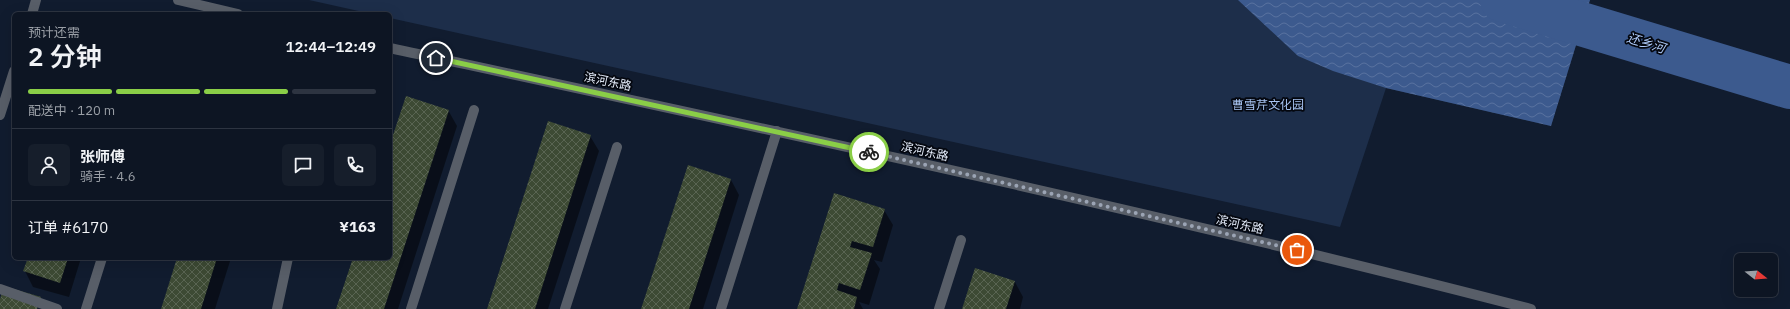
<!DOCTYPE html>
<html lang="zh">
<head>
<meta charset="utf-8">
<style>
  :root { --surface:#0d1523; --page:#161e2b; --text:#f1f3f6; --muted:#9a9fa6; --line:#2d3441; --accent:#8ace47 }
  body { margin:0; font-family:"IBM Plex Sans","Noto Sans SC",sans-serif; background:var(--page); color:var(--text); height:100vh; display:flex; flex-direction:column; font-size:15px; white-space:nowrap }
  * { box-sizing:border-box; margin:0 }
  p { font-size:13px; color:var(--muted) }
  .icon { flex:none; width:22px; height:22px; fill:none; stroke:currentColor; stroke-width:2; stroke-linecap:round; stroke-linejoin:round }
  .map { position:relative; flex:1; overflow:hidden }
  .panel { position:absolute; left:12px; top:12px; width:380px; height:248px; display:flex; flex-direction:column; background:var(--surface); border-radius:6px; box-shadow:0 4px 16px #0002,0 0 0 1px var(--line) }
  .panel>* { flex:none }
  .needle { width:26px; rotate:107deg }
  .fabs { position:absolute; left:1734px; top:253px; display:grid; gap:8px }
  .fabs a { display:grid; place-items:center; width:44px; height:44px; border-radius:6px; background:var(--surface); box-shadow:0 4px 16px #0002,0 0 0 1px var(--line); font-size:20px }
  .pin { position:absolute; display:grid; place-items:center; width:34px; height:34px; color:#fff; margin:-17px; border:2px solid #fff; border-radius:50%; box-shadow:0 1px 4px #0007 }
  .courier { position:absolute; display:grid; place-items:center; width:40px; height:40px; margin:-20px; border:3px solid #8ace47; border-radius:50%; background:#fff; color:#222; box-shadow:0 1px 5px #0007 }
  .headline em { font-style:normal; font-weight:600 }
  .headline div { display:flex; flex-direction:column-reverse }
  .headline { display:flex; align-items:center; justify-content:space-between; height:68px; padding:0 16px }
  h1 { font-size:26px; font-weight:600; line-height:30px }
  .bar { display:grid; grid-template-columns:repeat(4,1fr); gap:6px 4px; align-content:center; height:48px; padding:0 16px }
  .bar i { height:5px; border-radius:3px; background:var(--line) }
  .bar .selected { background:var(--accent) }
  .bar p { grid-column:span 4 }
  .line { display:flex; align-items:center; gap:10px; padding:0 16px; border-top:1px solid var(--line) }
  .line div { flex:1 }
  .round { display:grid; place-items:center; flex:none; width:42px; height:42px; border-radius:6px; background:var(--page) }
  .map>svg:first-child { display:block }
  .park { fill:#1d2e4a }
  .water { fill:url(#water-waves) }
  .shadow { fill:#0007 }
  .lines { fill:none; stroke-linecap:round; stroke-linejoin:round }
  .river { stroke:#3c5a8e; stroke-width:44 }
  .building { fill:url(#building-cross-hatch) }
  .minor { stroke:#585e68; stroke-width:10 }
  .done { stroke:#9ba4b4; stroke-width:4; stroke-dasharray:0 7.2 }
  .route { stroke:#8ace47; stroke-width:5 }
  .labels { text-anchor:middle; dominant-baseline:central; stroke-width:3.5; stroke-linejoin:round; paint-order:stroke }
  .street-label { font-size:12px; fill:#e5edfb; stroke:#04070f }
  .park-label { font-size:12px; fill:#a7c3f1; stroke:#04070f }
  .water-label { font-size:13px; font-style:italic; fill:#afcbfa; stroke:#04070f }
</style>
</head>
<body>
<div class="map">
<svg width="1790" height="309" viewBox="0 0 1790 309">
  <defs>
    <pattern id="water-waves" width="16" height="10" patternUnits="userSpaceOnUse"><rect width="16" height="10" fill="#3c5a8e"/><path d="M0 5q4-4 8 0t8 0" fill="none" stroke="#58729f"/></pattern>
    <pattern id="building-cross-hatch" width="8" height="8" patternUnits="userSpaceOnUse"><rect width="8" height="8" fill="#3d4a34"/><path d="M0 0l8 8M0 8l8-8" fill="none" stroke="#596452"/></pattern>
  </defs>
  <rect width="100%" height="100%" fill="#111c2f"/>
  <!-- park -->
  <path class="park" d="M309,0H1590L1551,126L1386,88L1340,227L390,18V14H372Z"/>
  <!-- water -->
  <path class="water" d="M1238,0H1590L1551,126L1386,88L1333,71L1298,56Z"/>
  <!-- shadow -->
  <path class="shadow" d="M448,110L457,126L398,309H337L354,258H390V147Z
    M590,136L599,151L548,309H488Z
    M731,180L739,195L703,309H642Z
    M834,195L884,210L893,225L882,262L874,260L880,269L869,305L859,302L863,309H799Z
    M29,258H81L69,297L33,287L25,271Z
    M178,258H231L215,309H162Z
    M1015,282L1023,297L1020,309H963Z"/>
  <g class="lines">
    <!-- river -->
    <path class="river" d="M1502,0L1790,87"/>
  </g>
  <!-- building -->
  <path class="building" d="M406,96L449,110L384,309H336L353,258H390V144Z
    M548,121L591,135L535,309H487Z
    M688,165L731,179L689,309H641Z
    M834,193L885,209L873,247L852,241L850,247L872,253L860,290L839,283L837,290L857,297L854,309H797Z
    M28,258H68L60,283L23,271Z
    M177,258H217L201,309H161Z
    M975,268L1015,281L1006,309H962Z
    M4,286L41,297L37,309H0V299Z"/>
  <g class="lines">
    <!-- minor -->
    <path class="minor" d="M178,0L238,14
      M32,14L36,0
      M390,48C771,130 1153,211 1531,309
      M0,115L14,71
      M0,289L57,309
      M86,309L102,258
      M277,309L288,258
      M411,309L474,110
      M565,309L617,147
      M721,309L777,131
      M939,309L961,240"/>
  </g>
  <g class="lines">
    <!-- done -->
    <path class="done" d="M869,152L1297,250"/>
    <!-- route -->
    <path class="route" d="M436,58L869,152"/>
  </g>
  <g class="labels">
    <!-- street labels -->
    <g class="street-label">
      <text transform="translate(608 81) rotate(12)">滨河东路</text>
      <text transform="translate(925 151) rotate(13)">滨河东路</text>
      <text transform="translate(1240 224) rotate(13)">滨河东路</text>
    </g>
    <!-- park labels -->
    <g class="park-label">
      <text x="1268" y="104">曹雪芹文化园</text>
    </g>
    <!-- water labels -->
    <g class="water-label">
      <text transform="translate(1646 43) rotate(17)">还乡河</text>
    </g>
  </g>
</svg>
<div class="fabs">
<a><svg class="needle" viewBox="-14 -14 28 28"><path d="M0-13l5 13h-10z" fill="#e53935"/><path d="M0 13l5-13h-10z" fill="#9a9fa6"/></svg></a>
</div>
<div class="pin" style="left:1297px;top:250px;background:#ea580c"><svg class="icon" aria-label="bag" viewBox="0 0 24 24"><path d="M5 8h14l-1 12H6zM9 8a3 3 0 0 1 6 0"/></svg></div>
<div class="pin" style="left:436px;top:58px;background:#1f2937"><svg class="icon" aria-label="home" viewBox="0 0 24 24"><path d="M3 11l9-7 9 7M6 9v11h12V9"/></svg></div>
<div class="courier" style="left:869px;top:152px"><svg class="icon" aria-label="bike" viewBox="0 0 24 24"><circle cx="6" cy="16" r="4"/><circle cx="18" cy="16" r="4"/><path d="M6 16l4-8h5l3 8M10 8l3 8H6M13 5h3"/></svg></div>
<section class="panel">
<div class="headline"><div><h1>2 分钟</h1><p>预计还需</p></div><em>12:44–12:49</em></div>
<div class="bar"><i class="selected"></i><i class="selected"></i><i class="selected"></i><i></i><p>配送中 · 120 m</p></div>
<div class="line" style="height:72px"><a class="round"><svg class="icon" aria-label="person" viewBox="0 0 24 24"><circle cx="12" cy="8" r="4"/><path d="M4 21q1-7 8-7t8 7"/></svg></a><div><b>张师傅</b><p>骑手 · 4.6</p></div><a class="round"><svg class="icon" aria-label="chat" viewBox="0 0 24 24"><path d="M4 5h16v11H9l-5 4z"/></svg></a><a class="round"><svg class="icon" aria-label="phone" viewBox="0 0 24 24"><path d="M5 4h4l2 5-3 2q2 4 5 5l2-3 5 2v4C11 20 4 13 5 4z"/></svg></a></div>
<div class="line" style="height:52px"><div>订单 #6170</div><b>¥163</b></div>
</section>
</div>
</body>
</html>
